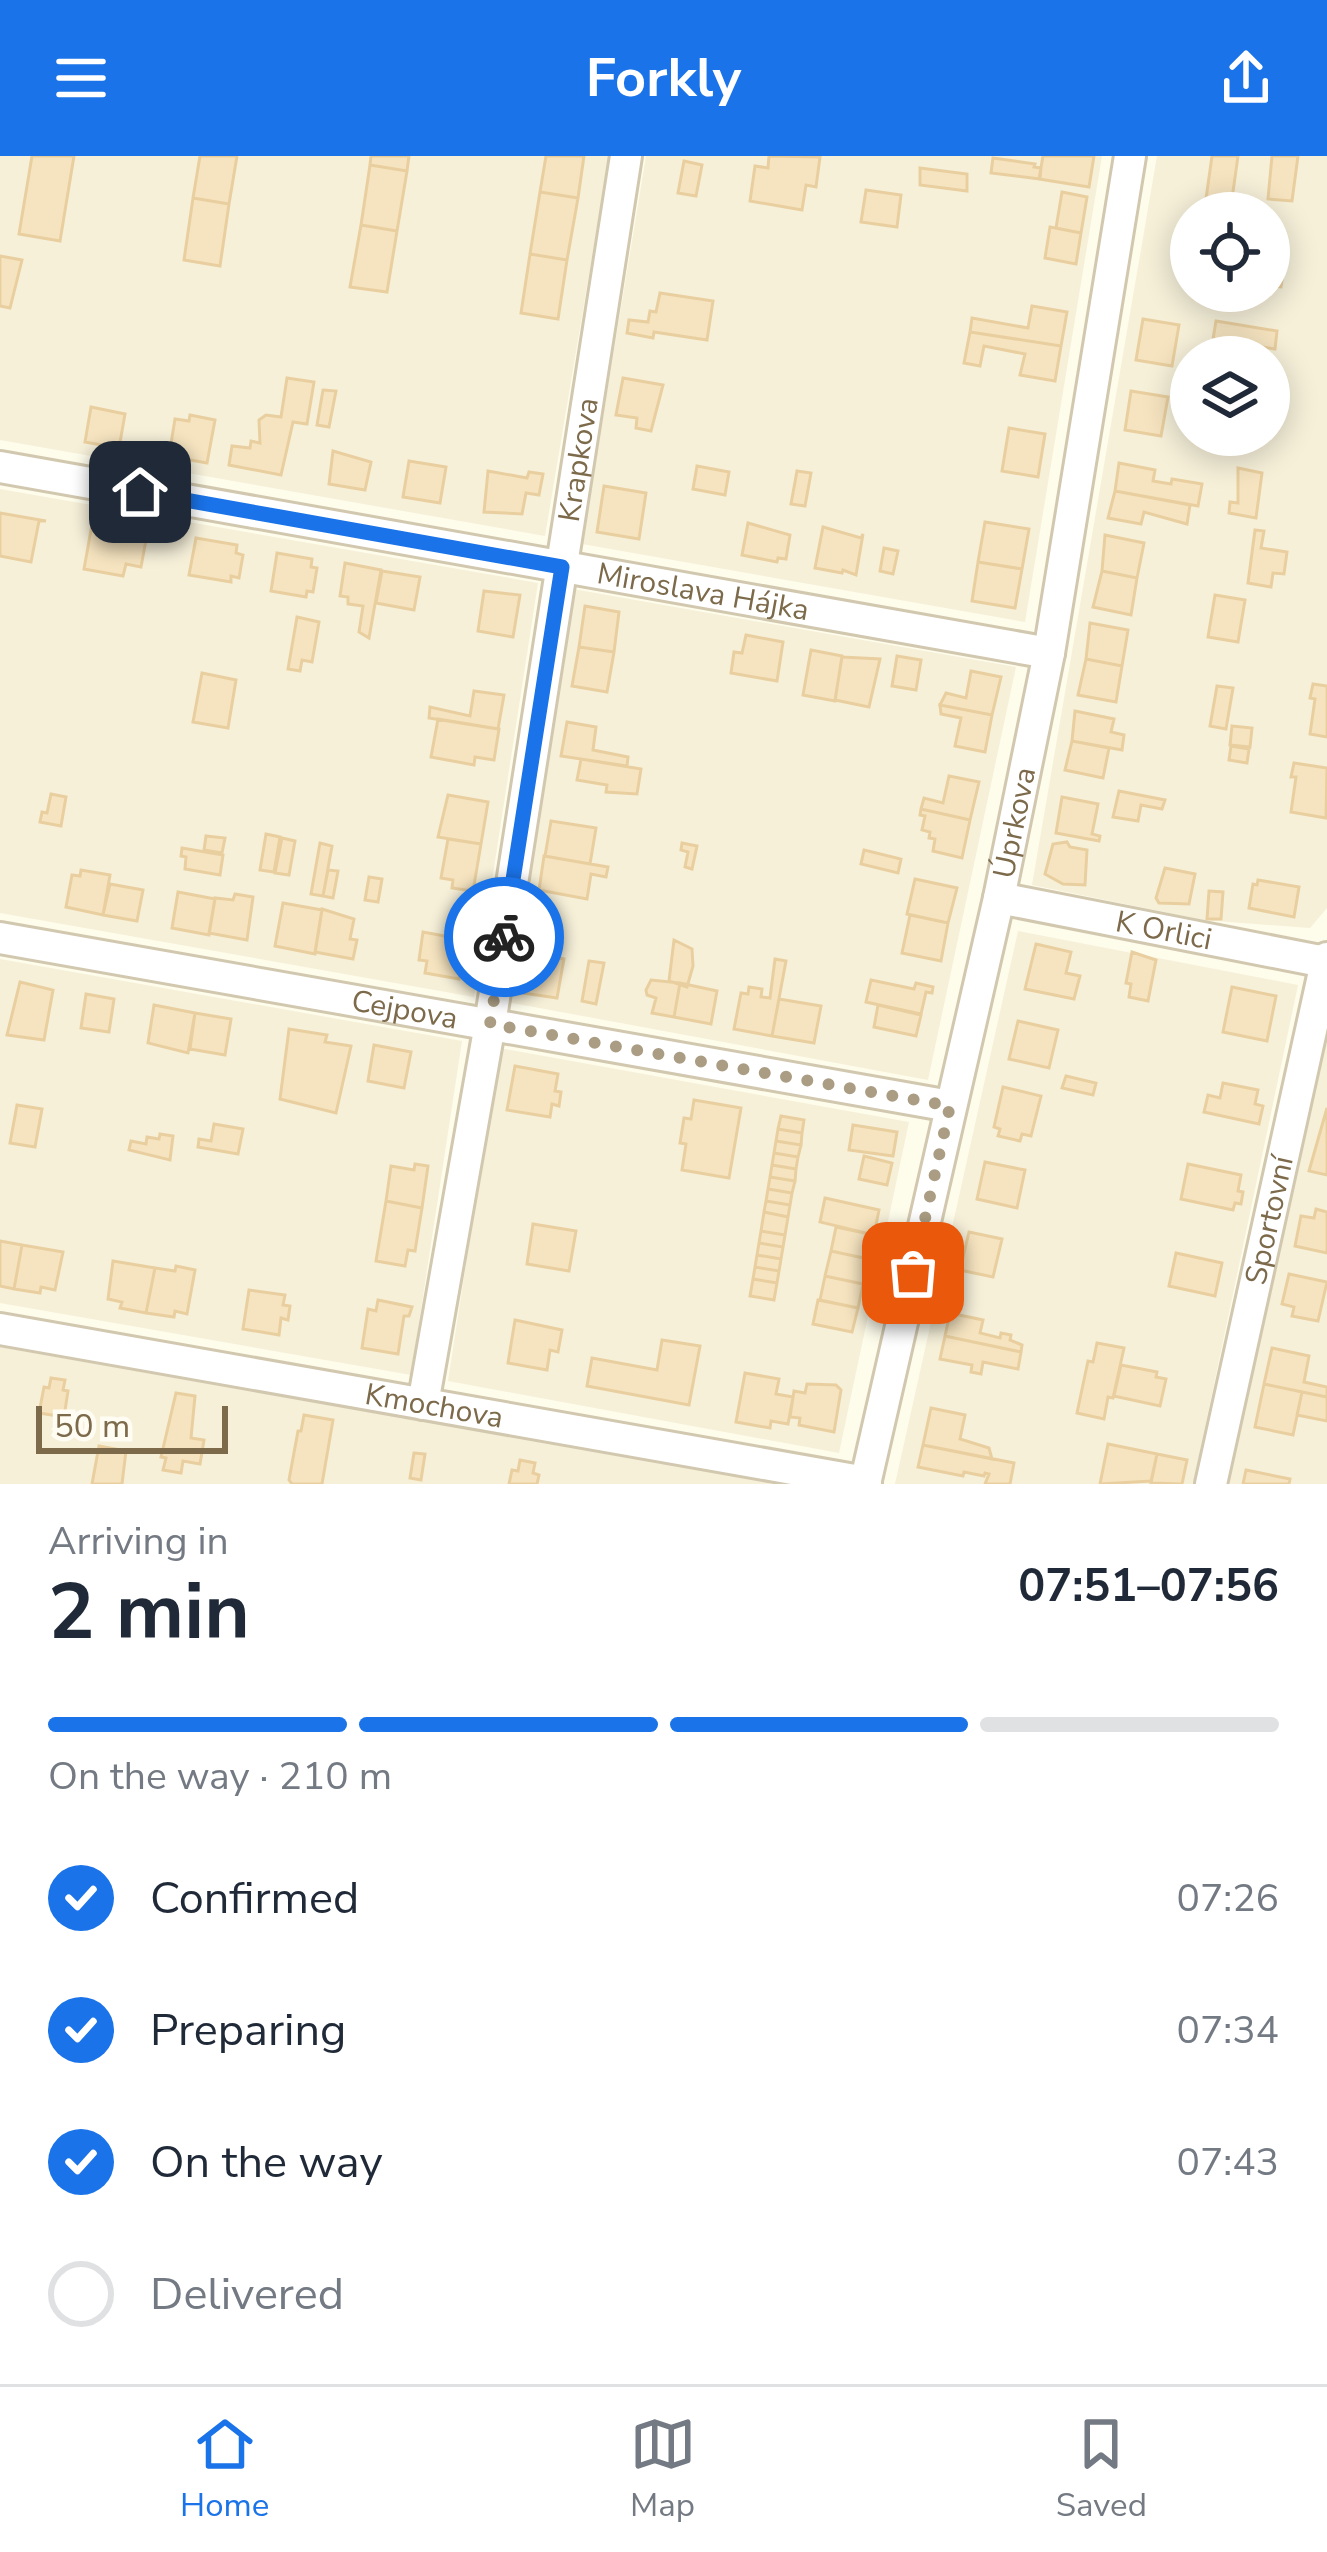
<!DOCTYPE html>
<html lang="en">
<head>
<meta charset="utf-8">
<style>
  :root { --surface:#fff; --page:#f2f2f3; --text:#1f2937; --muted:#747a83; --line:#e0e1e3; --accent:#1a73e8 }
  body { margin:0; font-family:"Nunito Sans",sans-serif; background:var(--page); color:var(--text); height:100vh; display:flex; flex-direction:column; font-size:45px; white-space:nowrap }
  * { box-sizing:border-box; margin:0 }
  p { font-size:39px; color:var(--muted) }
  .icon { flex:none; width:66px; height:66px; fill:none; stroke:currentColor; stroke-width:2; stroke-linecap:round; stroke-linejoin:round }
  .map { position:relative; height:1328px; overflow:hidden }
  .sheet { display:flex; flex-direction:column; background:var(--surface); flex:1 }
  .sheet>* { flex:none }
  .fabs { position:absolute; left:1170px; top:36px; display:grid; gap:24px }
  .fabs a { display:grid; place-items:center; width:120px; height:120px; border-radius:50%; background:var(--surface); box-shadow:0 6px 30px #0003; font-size:60px }
  .scale { position:absolute; left:36px; bottom:30px; width:192px; box-sizing:border-box; padding-left:12px; border:6px solid #7c6a4b; border-top:0; font-size:33px; line-height:42px; white-space:nowrap; color:#7c6a4b; -webkit-text-stroke:9px #fffdf3; paint-order:stroke }
  .pin { position:absolute; display:grid; place-items:center; width:102px; height:102px; color:#fff; margin:-51px; border-radius:24px; box-shadow:0 6px 18px #0006 }
  .courier { position:absolute; display:grid; place-items:center; width:120px; height:120px; margin:-60px; border:9px solid #1a73e8; border-radius:50%; background:#fff; color:#222; box-shadow:0 3px 15px #0007 }
  .head em { font-style:normal; font-weight:700 }
  .head div { display:flex; flex-direction:column-reverse }
  .head { display:flex; align-items:center; justify-content:space-between; height:204px; padding:0 48px }
  h1 { font-size:78px; font-weight:700; line-height:90px }
  .bar { display:grid; grid-template-columns:repeat(4,1fr); gap:18px 12px; align-content:center; height:144px; padding:0 48px }
  .bar i { height:15px; border-radius:9px; background:var(--line) }
  .bar .active { background:var(--accent) }
  .bar p { grid-column:span 4 }
  ol { padding:0 48px; list-style:none }
  li { display:flex; align-items:center; gap:36px; height:132px }
  li p { margin-inline-start:auto }
  li .icon { padding:12px; border-radius:50%; background:var(--accent); color:#fff; stroke-width:4 }
  li:last-child { color:var(--muted) }
  li i { width:66px; height:66px; border:6px solid var(--line); border-radius:50% }
  header { display:flex; justify-content:space-between; align-items:center; height:156px; padding:0 48px; background:var(--accent); color:#fff; font-size:54px; font-weight:700 }
  .tabs { display:flex; justify-content:space-around; align-items:center; height:168px; border-top:3px solid var(--line); background:var(--surface); font-size:33px; color:var(--muted) }
  .tabs a { display:grid; justify-items:center; gap:6px }
  .tabs .active { color:var(--accent) }
  .map>svg:first-child { display:block }
  .residential { fill:#f6f0d9; fill-rule:evenodd }
  .building { fill:#f6e4c0; stroke:#e9cf9f; stroke-width:3 }
  .lines { fill:none; stroke-linecap:round; stroke-linejoin:round }
  .minor-casing { stroke:#d2c8af; stroke-width:36 }
  .minor { stroke:#fff; stroke-width:30 }
  .done { stroke:#aa9d83; stroke-width:12; stroke-dasharray:0 21.6 }
  .route { stroke:#1a73e8; stroke-width:15 }
  .labels { text-anchor:middle; dominant-baseline:central; stroke-width:12; stroke-linejoin:round; paint-order:stroke }
  .street-label { font-size:30px; fill:#7c6a4b; stroke:#fffdf3 }
</style>
</head>
<body>
<header><svg class="icon" aria-label="menu" viewBox="0 0 24 24"><path d="M4 6h16M4 12h16M4 18h16"/></svg>Forkly<svg class="icon" aria-label="share" viewBox="0 0 24 24"><path d="M12 15V3M7 8l5-5 5 5M5 13v7h14v-7"/></svg></header>
<div class="map">
<svg width="1327" height="1328" viewBox="0 0 1327 1328">
  <rect width="100%" height="100%" fill="#fefceb"/>
  <!-- residential -->
  <path class="residential" d="M0,0H609L545,380L0,284Z
    M646,0H1102L1025,466L582,388Z
    M1157,0H1327V752L1310,772L1203,764L1032,729ZM1191,57H1269V135H1191ZM1191,201H1269V279H1191Z
    M0,333L538,427L474,841L0,757Z
    M573,433L1016,511L928,924L507,846Z
    M1018,775L1298,829L1193,1328H895Z
    M0,803L462,885L411,1219L0,1147Z
    M1327,844V1328H1226Z
    M499,892L909,966L839,1297L448,1225Z
    M0,1191L783,1328H0Z"/>
  <!-- building -->
  <path class="building" d="M32,0H74L60,85L19,78Z
    M200,0H237L229,48L193,42Z
    M371,0H409L407,15L370,9Z
    M546,0H584L578,42L540,36Z
    M769,0L820,1L816,31L806,29L802,54L750,45L755,10L768,12Z
    M1043,0H1094L1089,31L1039,23Z
    M1212,0H1238L1231,50L1217,48L1216,57H1204Z
    M1272,0H1298L1292,45L1268,43Z
    M993,2L1035,8L1034,11L1041,12L1040,23L991,17Z
    M684,5L702,9L696,40L678,37Z
    M370,9L407,15L397,75L361,69Z
    M920,12L967,18V35L920,29Z
    M866,34L901,39L897,71L861,66Z
    M540,36L578,42L567,104L530,98Z
    M1062,36L1087,41L1081,77L1056,72Z
    M193,42L229,48L220,110L184,104Z
    M361,69L397,75L387,136L350,131Z
    M1050,71L1081,77L1076,108L1045,102Z
    M530,98L567,104L558,163L521,157Z
    M0,100L22,104L10,152L0,150Z
    M1269,109L1284,112L1281,131L1269,130Z
    M660,137L713,145L707,184L654,176L653,182L627,177L629,164L648,166L650,155L656,156Z
    M1032,150L1067,156L1061,190L970,176L972,162L1028,172Z
    M1143,163L1179,169L1172,210L1136,204Z
    M1216,165L1277,175L1275,193L1213,183Z
    M970,176L1061,190L1055,225L1020,219L1025,198L984,190L980,210L964,207Z
    M287,222L314,226L307,268L293,266L281,319L229,309L232,290L250,292L251,285L260,287L259,264L266,259L281,261Z
    M623,222L663,229L651,275L636,272L637,262L616,259Z
    M323,234L336,235L329,271L317,269Z
    M1131,235L1168,241L1161,280L1125,274Z
    M91,251L125,258L119,292L85,286Z
    M190,259L215,264L207,307L169,300L175,263L189,265Z
    M1009,272L1045,278L1038,321L1002,315Z
    M333,295L371,306L365,334L329,328Z
    M409,305L446,311L440,347L403,341Z
    M1119,307L1155,314L1153,325L1171,328L1172,323L1202,328L1198,350L1115,335Z
    M697,310L729,316L725,339L693,333Z
    M1238,312L1262,317L1256,362L1229,357L1230,346L1238,347Z
    M488,315L527,322L529,316L543,318L539,339L526,337L522,358L484,356Z
    M797,315L811,317L805,350L791,348Z
    M604,330L646,337L639,383L597,376Z
    M1115,335L1190,349L1187,368L1144,356L1141,368L1108,362Z
    M0,357L46,365H39L31,406L0,400Z
    M93,363L148,373L141,411L126,408L123,420L84,413Z
    M985,366L1029,373L1022,413L978,406Z
    M748,367L790,379L786,403L778,402L777,406L742,399Z
    M823,371L861,382L863,378L856,419L843,414L842,417L815,412Z
    M1255,374L1264,375L1261,392L1287,396L1284,418L1273,417L1271,431L1248,427Z
    M1105,379L1144,387L1137,422L1102,415Z
    M196,382L237,389L236,397L243,399L239,422L231,420V426L189,419Z
    M884,392L898,395L893,418L880,415Z
    M277,397L312,403L311,411L317,412L313,436L307,435L306,441L271,435Z
    M978,406L1022,413L1015,452L972,445Z
    M345,407L381,414L369,482L359,476L363,450L348,448V441L340,440Z
    M382,415L420,421L414,454L376,447Z
    M1102,415L1137,422L1131,459L1093,451Z
    M484,435L520,439L513,481L478,475Z
    M1215,439L1245,444L1238,486L1208,481Z
    M585,450L619,456L614,496L579,491Z
    M297,461L319,466L312,506L302,504L300,515L288,513Z
    M1090,467L1128,474L1122,510L1086,503Z
    M746,479L783,486L777,525L731,517L734,496L742,497Z
    M579,491L614,496L607,536L572,530Z
    M811,494L842,500L835,545L803,539Z
    M897,500L921,504L916,534L892,530Z
    M842,501L880,503L869,551L835,544Z
    M1086,503L1122,510L1116,546L1078,539Z
    M971,515L1001,521L992,559L940,549L946,537L966,542Z
    M202,517L236,524L228,572L193,566Z
    M1313,528L1327,530V581L1310,578L1315,543L1310,542Z
    M1217,530L1233,532L1226,573L1210,570Z
    M474,535L504,539L498,573L429,562L430,551L470,560Z
    M940,549L992,559L985,596L955,590L961,562L941,558Z
    M1075,555L1114,563L1111,576L1124,579L1122,594L1072,585Z
    M438,563L499,573L494,604L475,601L474,609L431,601Z
    M567,566L596,571L593,594L628,601L627,610L561,600Z
    M1232,570L1252,572L1250,591L1230,589Z
    M1072,585L1109,592L1103,622L1065,614Z
    M1231,590L1249,593L1247,607L1229,604Z
    M581,603L641,613L637,638L606,636L607,629L577,624Z
    M1294,607L1327,612L1326,662L1291,656L1296,621H1291Z
    M949,620L979,626L970,664L921,653L924,642L943,647Z
    M1119,635L1165,644L1162,653L1141,649L1138,665L1113,661Z
    M51,638L66,641L61,670L40,666L42,656L47,657Z
    M448,639L488,646L481,688L438,681Z
    M1062,641L1098,648L1092,678L1100,680L1099,685L1056,677Z
    M921,653L970,664L962,702L933,695L935,683L929,682L930,676L922,674L925,660L920,659Z
    M551,665L596,672L590,708L545,700Z
    M266,678L280,681L274,716L260,714Z
    M206,680L225,682L222,697L204,694Z
    M282,682L295,685L289,719L275,717Z
    M448,683L481,688L473,735L452,732L453,724L441,722Z
    M1067,686L1070,691L1087,694L1085,729L1063,728L1045,718L1053,688Z
    M320,687L332,690L323,740L311,738Z
    M682,687L697,690L692,713L685,711L688,696L681,694Z
    M182,692L223,699L220,719L185,713L186,701L181,700Z
    M864,694L901,703L898,717L861,708Z
    M544,700L608,711L606,721L591,718L587,743L539,734Z
    M1165,712L1195,718L1189,748L1159,747L1156,742Z
    M81,714L110,719L103,759L66,751L72,719L80,720Z
    M328,714L338,715L333,742L323,740Z
    M369,721L382,723L378,746L365,744Z
    M915,723L957,732L948,767L907,758Z
    M1258,724L1299,731L1294,761L1249,752L1253,728L1257,729Z
    M110,728L143,734L137,765L103,759Z
    M1209,735L1223,736L1221,763H1207Z
    M178,736L215,743L209,779L172,772Z
    M235,738L253,741L247,784L209,777L215,742L233,744Z
    M283,747L322,754L315,798L275,790Z
    M322,753L354,763L350,783L357,784L353,803L315,796Z
    M910,759L948,767L941,805L902,797Z
    M423,776L466,784L459,823L425,817L427,805L419,804Z
    M674,784L692,793L693,810L687,831L669,825Z
    M1036,788L1071,796L1066,817L1080,820L1074,843L1025,833Z
    M528,796L564,803L557,842L523,837Z
    M1132,796L1156,804L1148,845L1129,841L1131,828L1126,827Z
    M775,803L786,805L772,880L734,873L741,837L748,838L749,831L762,833L761,841L770,842Z
    M589,805L604,807L596,848L582,845Z
    M651,824L680,827L674,861L652,857L656,842L647,839L646,834Z
    M871,824L914,833L916,827L933,831L932,837L926,836L921,858L866,846Z
    M20,826L53,834L44,884L7,879Z
    M680,827L717,835L711,868L674,861Z
    M1232,831L1276,840L1267,885L1223,876Z
    M86,838L114,843L109,876L81,872Z
    M779,843L821,850L814,887L772,880Z
    M154,849L195,857L188,897L148,887Z
    M878,849L921,859L916,880L874,871Z
    M195,857L231,863L225,899L190,893Z
    M1018,865L1058,874L1049,912L1009,903Z
    M289,873L327,879L325,886L351,890L336,957L280,943Z
    M374,889L411,896L404,932L368,925Z
    M515,910L558,918L555,935L561,936L559,950L552,948L550,961L507,954Z
    M1066,920L1096,927L1093,939L1062,932Z
    M1223,927L1258,934L1255,948L1263,950L1259,968L1204,956L1208,939L1220,942Z
    M1003,931L1041,940L1031,980L1022,978L1020,985L998,980L1000,973L994,971Z
    M694,944L741,952L729,1022L682,1014L686,988L680,987L684,962L691,963Z
    M17,949L42,953L35,991L10,987Z
    M1327,952V1019L1309,1015Z
    M781,960L804,964L802,977L778,973Z
    M214,968L243,973L238,998L198,991L199,983L211,985Z
    M853,969L897,976L893,1000L849,994Z
    M778,973L802,977L801,989L776,985Z
    M160,978L173,980L170,1004L129,994L131,985L146,988L147,981L159,983Z
    M776,985L801,989L798,1001L774,997Z
    M774,997L798,1001L796,1013L772,1009Z
    M864,1000L892,1007L887,1029L859,1023Z
    M985,1006L1025,1014L1017,1052L977,1043Z
    M415,1008L428,1010L422,1052L386,1045L391,1010L414,1014Z
    M1188,1008L1241,1019L1238,1035L1243,1036L1241,1048L1235,1047L1233,1054L1181,1043Z
    M772,1009L796,1013L795,1025L770,1021Z
    M770,1021L795,1025L792,1037L768,1033Z
    M768,1033L792,1037L790,1049L766,1045Z
    M825,1042L879,1054L874,1079L820,1066Z
    M386,1045L422,1052L415,1095L408,1094L405,1110L376,1105Z
    M766,1045L790,1049L788,1061L764,1056Z
    M1316,1053L1327,1056V1097L1295,1090L1301,1060L1314,1062Z
    M764,1056L788,1061L785,1079L761,1075Z
    M533,1068L576,1075L569,1115L527,1108Z
    M836,1071L874,1079L868,1103L831,1095Z
    M761,1075L785,1079L783,1091L759,1087Z
    M969,1076L1002,1083L993,1121L960,1114Z
    M0,1085L22,1089L14,1133L0,1130Z
    M759,1087L783,1091L781,1103L757,1099Z
    M22,1089L63,1096L55,1134L41,1131L40,1137L14,1133Z
    M831,1095L868,1103L863,1128L825,1120Z
    M1176,1097L1222,1107L1215,1140L1169,1130Z
    M757,1099L781,1103L779,1115L755,1111Z
    M113,1105L155,1112L146,1157L120,1152L122,1146L108,1143Z
    M176,1110L195,1114L187,1158L175,1155L174,1161L146,1157L155,1112L175,1115Z
    M755,1111L779,1115L777,1127L753,1123Z
    M1289,1118L1327,1126L1318,1165L1292,1160L1294,1151L1282,1148Z
    M825,1120L863,1128L858,1152L820,1144Z
    M753,1123L777,1127L774,1144L750,1140Z
    M249,1134L285,1139L283,1149L290,1150L288,1164L281,1162L279,1179L243,1173Z
    M378,1144L412,1151L409,1160H404L398,1198L362,1192L368,1153L376,1155Z
    M818,1144L858,1152L852,1176L813,1168Z
    M950,1157L983,1164L980,1177L1000,1182L1001,1177L1011,1179L1010,1184L1022,1189L1021,1196L945,1180Z
    M515,1164L562,1174L558,1196L550,1194L547,1214L508,1207Z
    M945,1180L1021,1196L1018,1213L983,1206L981,1218L971,1216L972,1209L940,1203Z
    M662,1184L700,1190L689,1249L587,1230L592,1202L657,1214Z
    M1097,1187L1124,1192L1113,1242L1108,1241L1104,1263L1077,1257L1088,1205L1093,1206Z
    M1272,1192L1309,1200L1304,1226L1327,1231V1241L1264,1228Z
    M1121,1209L1157,1216L1156,1221L1166,1223L1160,1250L1114,1240Z
    M745,1217L779,1223L776,1238L793,1241L788,1268L771,1265L770,1272L736,1266Z
    M51,1222L65,1224L63,1234L68,1235L64,1261L39,1257L44,1231L49,1232Z
    M807,1228L836,1229L841,1234L834,1276L799,1269L800,1262L790,1261L794,1235L805,1237Z
    M1264,1228L1302,1236L1293,1279L1255,1271Z
    M1302,1236L1327,1241V1265L1297,1259Z
    M176,1237L195,1240L191,1282L204,1284L200,1308L183,1305L181,1317L163,1314L166,1302L161,1301Z
    M931,1252L965,1259L960,1283L989,1292L992,1303L923,1289Z
    M304,1259L333,1264L322,1328H292L289,1324L298,1275H301Z
    M1108,1288L1157,1298L1151,1325L1100,1328Z
    M923,1289L1014,1307L1010,1328H985L989,1318L985,1317L984,1320L964,1316L963,1320L918,1311Z
    M99,1290L126,1295L122,1328H92Z
    M414,1297L425,1298L421,1324L410,1322Z
    M1157,1298L1187,1304L1182,1328L1151,1327Z
    M520,1304L535,1307L533,1317L539,1319L537,1328H509L512,1314L518,1315Z
    M1246,1314L1290,1323L1289,1328H1243Z"/>
  <g class="lines">
    <!-- minor casing -->
    <g class="minor-casing">
      <g id="minor">
        <path id="s1" d="M0,311L1049,497"/>
        <path id="s2" d="M999,742L1325,806"/>
        <path id="s3" d="M0,782L950,950"/>
        <path id="s4" d="M0,1173L866,1326"/>
        <path id="s5" d="M423,1248L490,868L626,0"/>
        <path id="s6" d="M865,1328L999,742L1049,497L1130,0"/>
        <path id="s7" d="M1211,1328L1327,802"/>
      </g>
    </g>
    <!-- minor -->
    <use href="#minor" class="minor"/>
  </g>
  <g class="lines">
    <!-- done -->
    <path class="done" d="M504,781L490,868L950,950L913,1117"/>
    <!-- route -->
    <path class="route" d="M140,336L562,411L504,781"/>
  </g>
  <g class="labels">
    <!-- street labels -->
    <g class="street-label">
      <text stroke="none"><textPath href="#s5" startOffset="957">Krapkova</textPath></text>
      <text stroke="none"><textPath href="#s1" startOffset="714">Miroslava Hájka</textPath></text>
      <text stroke="none"><textPath href="#s6" startOffset="678">Úprkova</textPath></text>
      <text stroke="none"><textPath href="#s2" startOffset="168">K Orlici</textPath></text>
      <text stroke="none"><textPath href="#s3" startOffset="411">Cejpova</textPath></text>
      <text stroke="none"><textPath href="#s7" startOffset="270">Sportovní</textPath></text>
      <text stroke="none"><textPath href="#s4" startOffset="441">Kmochova</textPath></text>
    </g>
  </g>
</svg>
<div class="fabs">
<a><svg class="icon" aria-label="locate" viewBox="0 0 24 24"><circle cx="12" cy="12" r="6"/><path d="M12 2v4M12 18v4M2 12h4M18 12h4"/></svg></a>
<a><svg class="icon" aria-label="layers" viewBox="0 0 24 24"><path d="M12 4l9 5-9 5-9-5zM3 14l9 5 9-5"/></svg></a>
</div>
<div class="scale">50 m</div>
<div class="pin" style="left:913px;top:1117px;background:#ea580c"><svg class="icon" aria-label="bag" viewBox="0 0 24 24"><path d="M5 8h14l-1 12H6zM9 8a3 3 0 0 1 6 0"/></svg></div>
<div class="pin" style="left:140px;top:336px;background:#1f2937"><svg class="icon" aria-label="home" viewBox="0 0 24 24"><path d="M3 11l9-7 9 7M6 9v11h12V9"/></svg></div>
<div class="courier" style="left:504px;top:781px"><svg class="icon" aria-label="bike" viewBox="0 0 24 24"><circle cx="6" cy="16" r="4"/><circle cx="18" cy="16" r="4"/><path d="M6 16l4-8h5l3 8M10 8l3 8H6M13 5h3"/></svg></div>
</div>
<section class="sheet">
<div class="head"><div><h1>2 min</h1><p>Arriving in</p></div><em>07:51–07:56</em></div>
<div class="bar"><i class="active"></i><i class="active"></i><i class="active"></i><i></i><p>On the way · 210 m</p></div>
<ol>
<li><svg class="icon" aria-label="check" viewBox="0 0 24 24"><path d="M5 12l5 5 9-10"/></svg>Confirmed<p>07:26</p></li>
<li><svg class="icon" aria-label="check" viewBox="0 0 24 24"><path d="M5 12l5 5 9-10"/></svg>Preparing<p>07:34</p></li>
<li><svg class="icon" aria-label="check" viewBox="0 0 24 24"><path d="M5 12l5 5 9-10"/></svg>On the way<p>07:43</p></li>
<li><i></i>Delivered</li>
</ol>
</section>
<nav class="tabs">
<a class="active"><svg class="icon" aria-label="home" viewBox="0 0 24 24"><path d="M3 11l9-7 9 7M6 9v11h12V9"/></svg>Home</a>
<a><svg class="icon" aria-label="map" viewBox="0 0 24 24"><path d="M3 6l6-2 6 2 6-2v14l-6 2-6-2-6 2zM9 4v14M15 6v14"/></svg>Map</a>
<a><svg class="icon" aria-label="saved" viewBox="0 0 24 24"><path d="M7 4h10v16l-5-4-5 4z"/></svg>Saved</a>
</nav>
</body>
</html>
